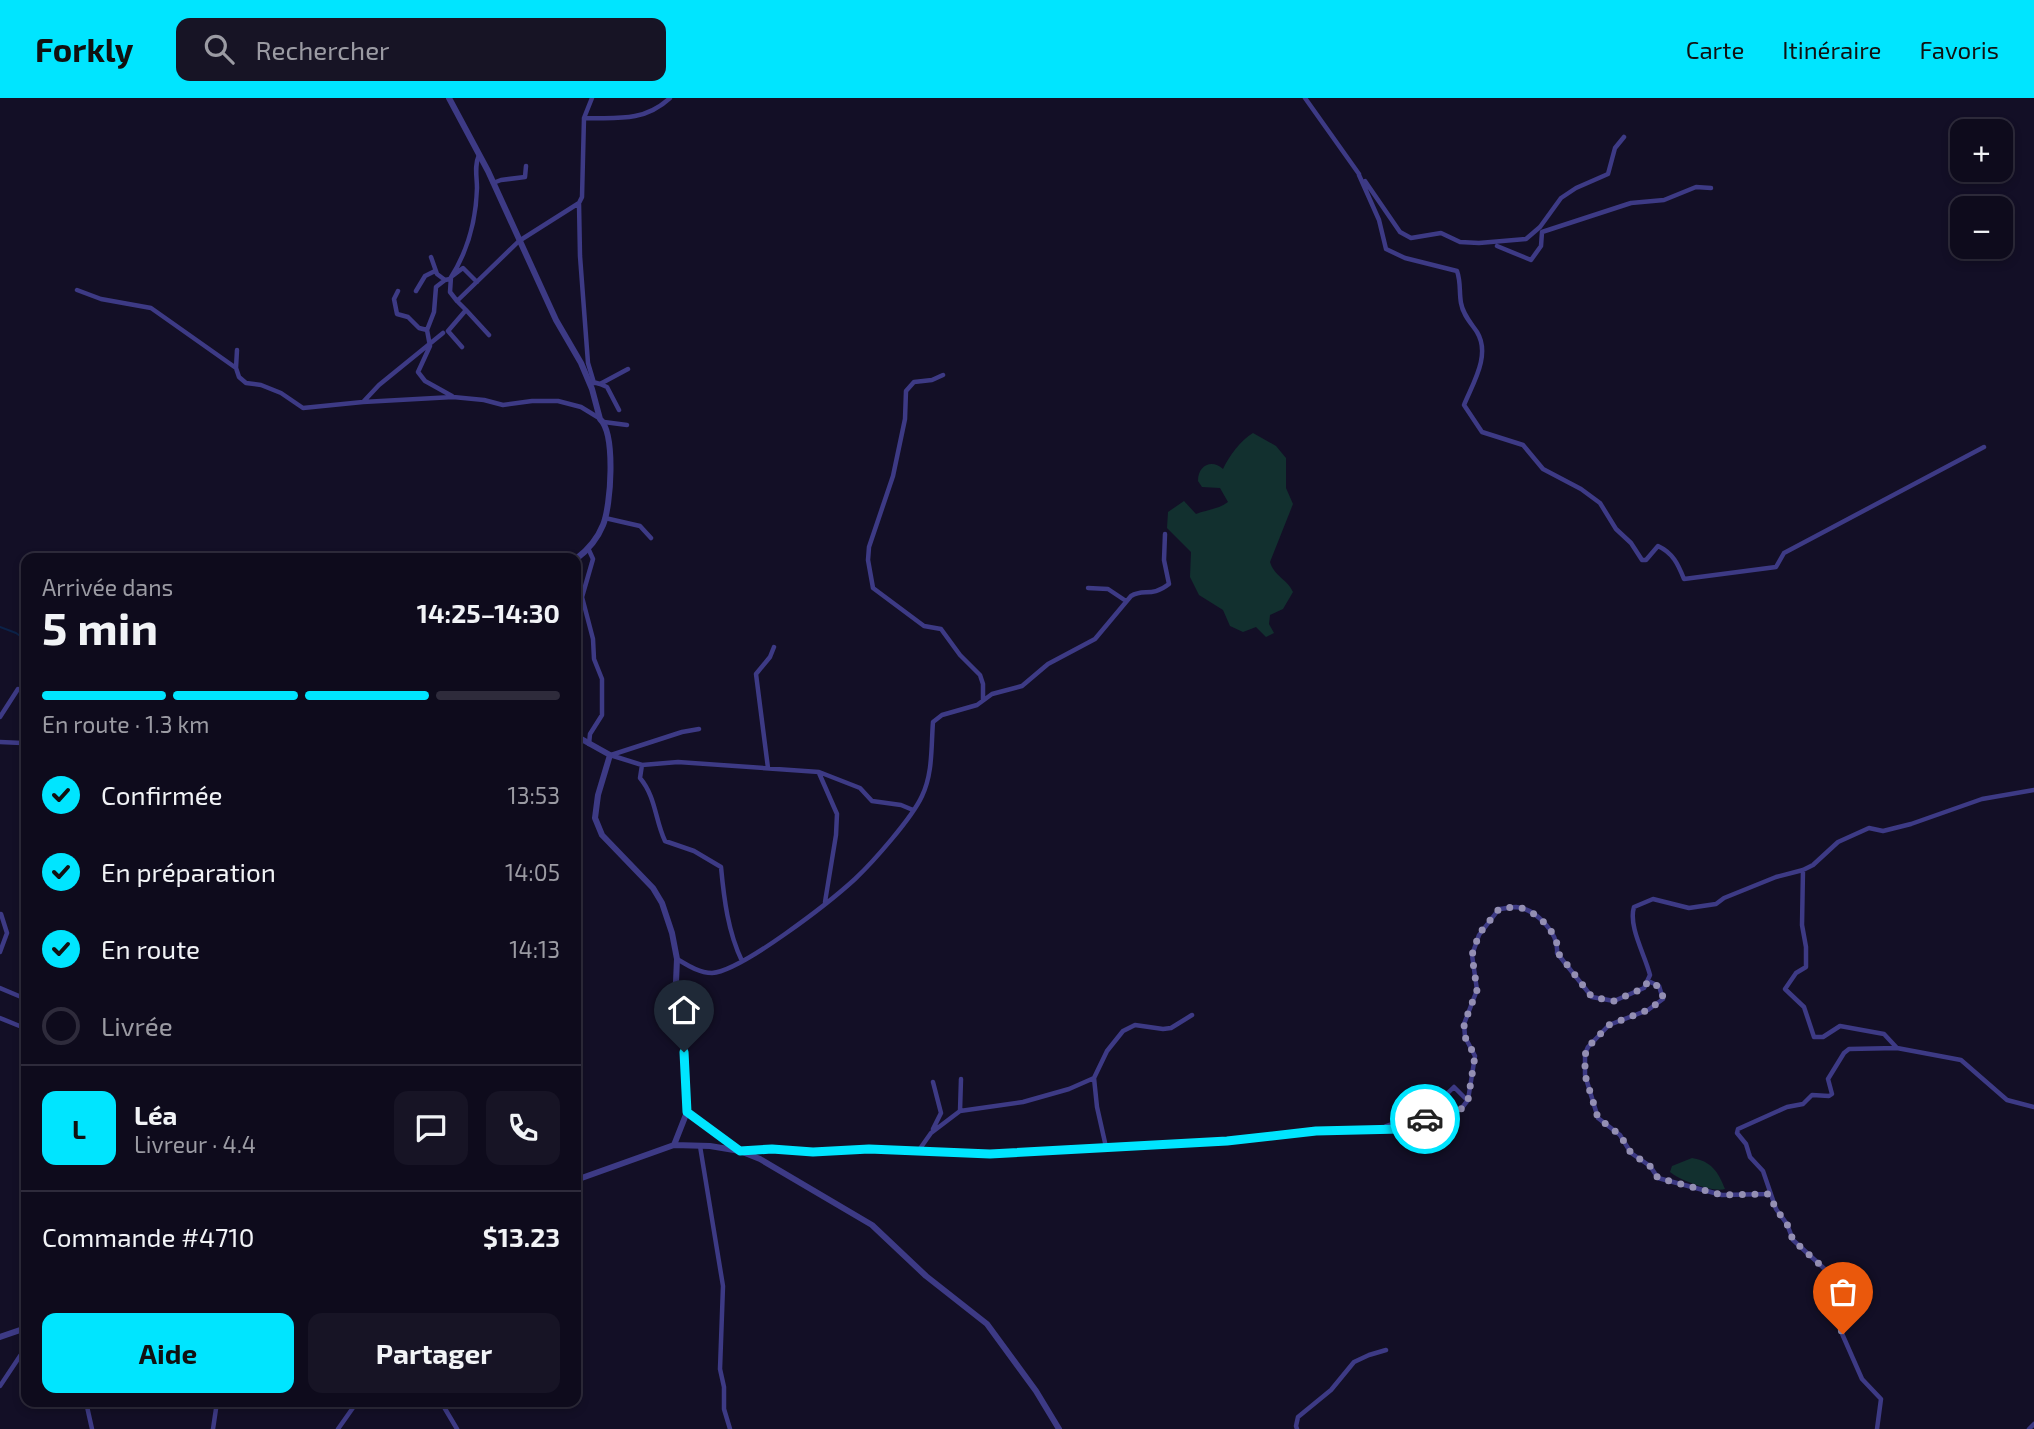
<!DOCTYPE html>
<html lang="fr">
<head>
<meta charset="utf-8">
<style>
  :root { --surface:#0e0b1c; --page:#171425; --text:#f1f3f6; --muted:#9b9ba3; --line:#2e2b3b; --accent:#00e5ff }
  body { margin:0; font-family:"Exo 2",sans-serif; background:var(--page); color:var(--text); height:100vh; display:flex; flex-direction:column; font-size:26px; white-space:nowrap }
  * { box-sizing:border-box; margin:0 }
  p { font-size:23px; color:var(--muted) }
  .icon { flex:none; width:38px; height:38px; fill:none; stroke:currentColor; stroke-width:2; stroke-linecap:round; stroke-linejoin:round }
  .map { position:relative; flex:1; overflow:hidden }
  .side { position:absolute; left:21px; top:455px; width:560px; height:854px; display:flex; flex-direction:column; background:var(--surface); border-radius:14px; box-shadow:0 4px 10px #0003,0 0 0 2px var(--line) }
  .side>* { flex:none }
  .fabs { position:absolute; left:1950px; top:21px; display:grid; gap:14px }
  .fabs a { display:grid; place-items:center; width:63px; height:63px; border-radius:14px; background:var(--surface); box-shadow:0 4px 10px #0003,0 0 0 2px var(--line); font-size:35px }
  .pin { position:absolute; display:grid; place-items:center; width:60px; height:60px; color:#fff; margin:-72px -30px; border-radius:50% 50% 50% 0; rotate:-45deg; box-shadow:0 0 7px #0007 }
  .pin .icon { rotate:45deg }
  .courier { position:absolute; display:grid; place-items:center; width:70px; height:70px; margin:-35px; border:5px solid #00e5ff; border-radius:50%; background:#fff; color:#222; box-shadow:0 2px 9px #0007 }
  .head em { font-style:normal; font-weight:700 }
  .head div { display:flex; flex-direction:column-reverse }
  .head { display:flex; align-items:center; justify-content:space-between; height:119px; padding:0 21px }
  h1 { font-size:46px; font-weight:700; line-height:52px }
  .bar { display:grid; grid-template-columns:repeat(4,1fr); gap:10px 7px; align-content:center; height:84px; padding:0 21px }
  .bar i { height:9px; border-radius:5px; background:var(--line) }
  .bar .on { background:var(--accent) }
  .bar p { grid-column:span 4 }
  .line { display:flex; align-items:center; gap:18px; padding:0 21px; border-top:2px solid var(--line) }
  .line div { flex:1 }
  .round { display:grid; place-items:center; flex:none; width:74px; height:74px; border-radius:14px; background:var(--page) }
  ol { padding:0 21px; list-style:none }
  li { display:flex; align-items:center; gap:21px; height:77px }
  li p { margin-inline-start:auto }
  li .icon { padding:7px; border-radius:50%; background:var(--accent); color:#111; stroke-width:4 }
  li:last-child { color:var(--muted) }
  li i { width:38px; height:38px; border:4px solid var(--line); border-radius:50% }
  .primary-button { display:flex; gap:14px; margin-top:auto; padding:14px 21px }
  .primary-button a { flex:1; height:80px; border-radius:14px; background:var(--accent); color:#111; font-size:28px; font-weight:700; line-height:80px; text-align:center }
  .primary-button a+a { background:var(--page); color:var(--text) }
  header { display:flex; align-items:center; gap:42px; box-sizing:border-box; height:98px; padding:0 35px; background:var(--accent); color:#111 }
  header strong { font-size:33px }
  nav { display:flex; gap:38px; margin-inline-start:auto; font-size:24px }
  .search { width:490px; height:63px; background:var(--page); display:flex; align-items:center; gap:18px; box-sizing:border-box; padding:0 24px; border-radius:14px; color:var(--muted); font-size:26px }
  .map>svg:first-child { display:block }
  .green { fill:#12302f }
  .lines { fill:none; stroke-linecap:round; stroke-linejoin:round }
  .stream { stroke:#0c2248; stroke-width:2 }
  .minor { stroke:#3d3a85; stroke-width:4.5 }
  .tertiary { stroke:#3d3a85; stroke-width:6 }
  .done { stroke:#948fb3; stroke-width:7; stroke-dasharray:0 12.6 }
  .route { stroke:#00e5ff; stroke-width:9 }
</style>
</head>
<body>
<header>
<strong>Forkly</strong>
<div class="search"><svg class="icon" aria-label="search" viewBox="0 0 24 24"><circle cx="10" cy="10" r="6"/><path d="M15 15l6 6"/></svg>Rechercher</div>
<nav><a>Carte</a><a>Itinéraire</a><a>Favoris</a></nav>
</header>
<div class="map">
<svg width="2034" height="1331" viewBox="0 0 2034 1331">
  <rect width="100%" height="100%" fill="#130f26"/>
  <!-- green -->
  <path class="green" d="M1253,335L1276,348L1286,360V390L1293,406L1270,464C1274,478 1287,481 1293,494L1283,511L1270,517L1269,526L1274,535L1266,539L1256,529L1243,534L1230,528L1223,512L1199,497L1190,479L1191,454L1167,430L1168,414L1184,403L1196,416C1206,412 1219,411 1228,404L1220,390L1202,389L1198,383C1198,367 1212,361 1223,371C1229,358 1241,342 1253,335Z
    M1692,1060C1711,1063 1718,1073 1725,1091C1714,1095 1679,1082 1670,1074L1672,1068Z"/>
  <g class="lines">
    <!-- stream -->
    <path class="stream" d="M0,529L16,535L26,542"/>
    <!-- minor -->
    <path class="minor" d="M1305,0L1359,76
      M584,20L592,0
      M1359,77L1379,122L1386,151L1405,160L1457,173C1461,184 1459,194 1461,205C1463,217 1471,225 1477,234C1491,257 1473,285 1464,307L1482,334L1523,347L1543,371L1581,391L1600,405L1616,431L1631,445L1642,462H1646L1658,448C1673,455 1678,466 1684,481L1776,469L1784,455L1984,349
      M1365,83L1400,134L1411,140L1441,135L1460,144L1479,145L1526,141L1540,129L1561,100L1576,90L1608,76L1615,50L1624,39
      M493,85L501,82L525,79L526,68
      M579,105L580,158L588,265L594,285
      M1497,148L1531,162L1541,148L1542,134L1631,105L1664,102L1696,89L1711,90
      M431,159L437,176L445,182L450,181C468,153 476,124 477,90C477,79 474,68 479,57
      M445,182L436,189L434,214L427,232L430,248L418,274L425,283L452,298
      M77,192L101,201L151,210L236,270
      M398,193L394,201L397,216L408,219L419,230L427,232
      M416,193L425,178L435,173
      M457,203L450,194L451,179L463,170L477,184
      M466,212L489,237
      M462,249L448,233L466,212L457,203L519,143L579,105L582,99L584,20C617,20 644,24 670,0
      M237,252L236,270L239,279L246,285L261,287L281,295L303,310L363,304L453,299L484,302L503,307L532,303H558L581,309L599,320
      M943,277L932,282L914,284L906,293L905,321L893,378L869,449L868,462L873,490L924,528L941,531L960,557L980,577L983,586V602
      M593,284L600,286L628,271
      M600,286L607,289L619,312
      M364,303L379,287L443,235
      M604,324L627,327
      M605,420L640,428L651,440
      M588,450L593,461L582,499L593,541L594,561L602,581V617L590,636L589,646
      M1088,490L1108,491L1126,503
      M0,619L18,591
      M0,644L22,645L26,648
      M610,657L642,667L678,664L819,674L860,690L872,703L901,707L913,712
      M611,657L682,634L699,631
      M642,667L640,680C656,699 655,722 665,743L694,753L721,769C724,801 728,834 742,863
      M768,670L756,576L770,559L774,549
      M819,675L837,716L836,737L825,804
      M1803,772L1802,827L1806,849V869L1796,875L1785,891L1804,909L1814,939H1823L1840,928L1884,936L1897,950L1961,962L2007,1002L2034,1009
      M0,854L7,835L1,816
      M677,861C687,867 699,875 712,875C742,873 831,803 855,781C873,764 912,720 922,698C933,675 931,649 933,624L942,617L977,607L992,596L1022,588L1048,566L1095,541L1131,498C1144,490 1151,500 1169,486L1164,462L1165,436
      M1648,883L1659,888L1663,901L1648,912L1609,927L1588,949L1585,956V977L1598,1020L1620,1037L1631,1055L1650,1068L1658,1080L1722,1097L1769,1096
      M0,890L26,901
      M0,920L22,929L26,916
      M1094,980L1097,1009L1106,1049
      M960,1013L961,981
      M687,1014L740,1053L772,1051L813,1054L869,1051L990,1056L1241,1042L1316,1033L1401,1031L1419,1022L1461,1011L1468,1002L1475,958L1465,939L1464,926L1477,892L1472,857L1479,837L1499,811C1504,811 1510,809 1516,809C1536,811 1559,835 1557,855L1592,899L1614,903L1644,890L1650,877C1645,857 1628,828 1634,809L1653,801L1689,810L1716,806L1724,800L1776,779L1803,772L1813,767L1838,744L1869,730L1883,733L1911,726L1982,701L2034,692
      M1386,1028L1429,1013L1454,989L1467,1002
      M933,1031L941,1015L933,984
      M700,1048L723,1188L720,1271L724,1289V1311L730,1331
      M919,1052L931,1035L960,1013L1023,1004L1069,991L1094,980L1107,953L1123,933L1135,927L1163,931L1171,930L1192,917
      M0,1288L26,1249
      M86,1304L92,1331
      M441,1304L457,1331
      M213,1331L217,1304
      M338,1331L357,1304
      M1297,1331L1296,1328L1298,1319L1331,1292L1354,1264L1369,1257L1386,1252
      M1877,1331L1881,1301L1862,1281L1836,1222L1833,1210L1836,1189L1829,1175L1793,1142L1787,1126L1776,1111L1763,1073L1750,1059L1746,1046L1737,1035L1738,1031L1787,1009L1803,1006L1812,997L1829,998L1832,996L1828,981L1844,955L1849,951L1897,950
      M2029,1331L2034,1326"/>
    <!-- tertiary -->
    <path class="tertiary" d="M449,0L488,73L556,222L581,265L592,291L600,321C616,336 611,408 603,427C597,442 588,452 576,461
      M576,638L610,657L598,697L595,720L602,737L653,790L662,805L672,835L677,861L675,907L685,954L687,996V1014L674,1047
      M576,1082L674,1047L710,1048L740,1053L760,1061L872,1127L926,1178L987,1226L1036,1293L1059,1331
      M0,1239L26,1230"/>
  </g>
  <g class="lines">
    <!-- done -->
    <path class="done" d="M1425,1021L1461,1011L1468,1002L1475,958L1465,939L1464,926L1477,892L1472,857L1479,836L1499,811C1504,811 1510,809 1516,809C1536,811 1559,835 1558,855L1592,899L1614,903L1644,890L1648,883C1659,888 1662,890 1663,901L1648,912L1609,927L1588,949L1585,957V977L1598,1020L1620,1037L1631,1055L1650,1068L1658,1080L1722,1097L1769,1096L1776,1111L1787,1126L1793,1142L1829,1175L1836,1189L1833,1210L1836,1222L1843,1236"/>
    <!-- route -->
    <path class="route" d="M684,954L687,1014L740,1053L772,1051L813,1054L869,1051L990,1056L1227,1043L1316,1033L1401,1031L1425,1021"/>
  </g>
</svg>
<div class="fabs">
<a>+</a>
<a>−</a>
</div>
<div class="pin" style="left:1843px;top:1236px;background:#ea580c"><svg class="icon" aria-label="bag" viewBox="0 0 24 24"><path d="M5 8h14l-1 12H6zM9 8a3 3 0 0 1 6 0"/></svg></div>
<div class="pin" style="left:684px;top:954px;background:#1f2937"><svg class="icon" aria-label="home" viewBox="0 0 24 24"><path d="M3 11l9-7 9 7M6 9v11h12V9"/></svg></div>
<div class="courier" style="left:1425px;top:1021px"><svg class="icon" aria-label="car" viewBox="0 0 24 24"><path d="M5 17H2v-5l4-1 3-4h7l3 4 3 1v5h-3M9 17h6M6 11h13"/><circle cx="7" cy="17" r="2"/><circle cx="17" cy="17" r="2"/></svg></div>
<section class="side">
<div class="head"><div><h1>5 min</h1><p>Arrivée dans</p></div><em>14:25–14:30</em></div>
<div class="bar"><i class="on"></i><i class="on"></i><i class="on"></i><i></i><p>En route · 1.3 km</p></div>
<ol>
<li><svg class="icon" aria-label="check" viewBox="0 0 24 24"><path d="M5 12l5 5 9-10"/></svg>Confirmée<p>13:53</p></li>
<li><svg class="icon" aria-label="check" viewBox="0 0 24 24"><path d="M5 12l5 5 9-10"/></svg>En préparation<p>14:05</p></li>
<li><svg class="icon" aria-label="check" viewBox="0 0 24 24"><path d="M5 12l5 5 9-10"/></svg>En route<p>14:13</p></li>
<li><i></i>Livrée</li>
</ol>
<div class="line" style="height:126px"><b class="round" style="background:var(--accent);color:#111">L</b><div><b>Léa</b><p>Livreur · 4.4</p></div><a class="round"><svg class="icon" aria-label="chat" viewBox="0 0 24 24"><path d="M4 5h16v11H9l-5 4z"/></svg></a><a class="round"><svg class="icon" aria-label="phone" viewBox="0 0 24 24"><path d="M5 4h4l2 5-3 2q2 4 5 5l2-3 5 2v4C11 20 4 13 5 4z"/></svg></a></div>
<div class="line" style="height:91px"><div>Commande #4710</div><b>$13.23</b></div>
<div class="primary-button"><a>Aide</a><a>Partager</a></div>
</section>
</div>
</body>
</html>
